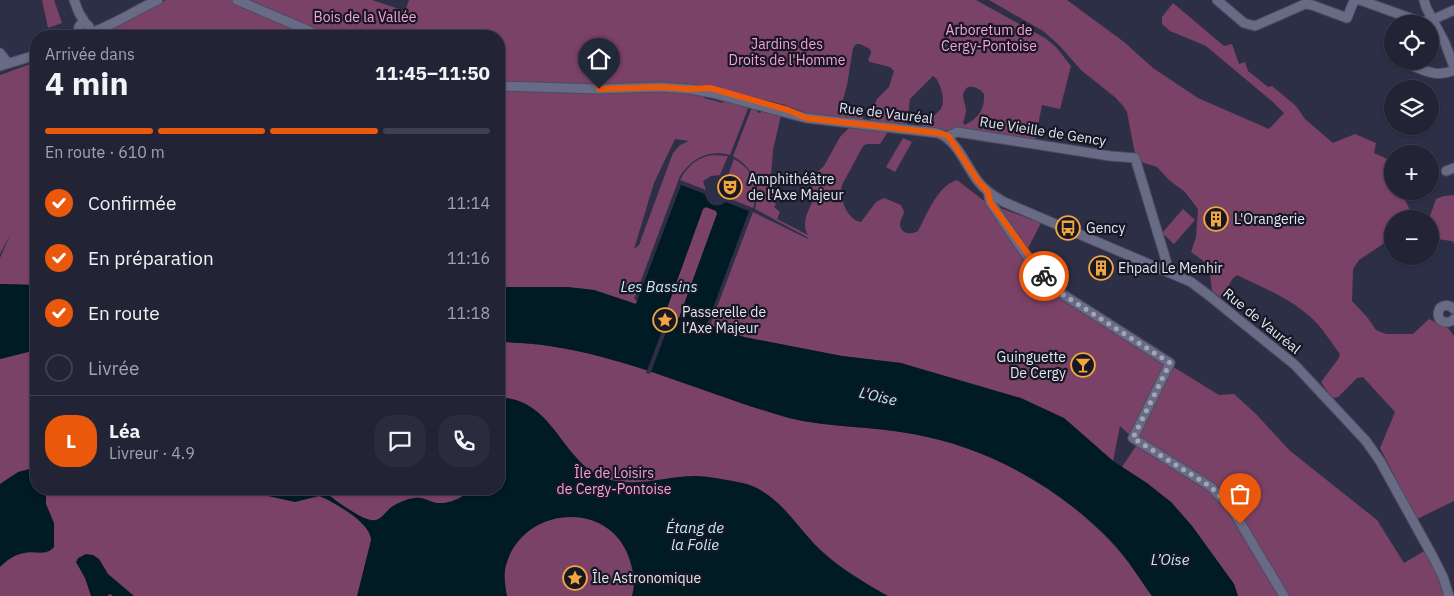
<!DOCTYPE html>
<html lang="fr">
<head>
<meta charset="utf-8">
<style>
  :root { --surface:#222335; --page:#2a2b3d; --text:#f1f3f6; --muted:#a2a4ad; --line:#3f4050; --accent:#ea580c }
  body { margin:0; font-family:"IBM Plex Sans",sans-serif; background:var(--page); color:var(--text); height:100vh; display:flex; flex-direction:column; font-size:19px; white-space:nowrap }
  * { box-sizing:border-box; margin:0 }
  p { font-size:16px; color:var(--muted) }
  .icon { flex:none; width:28px; height:28px; fill:none; stroke:currentColor; stroke-width:2; stroke-linecap:round; stroke-linejoin:round }
  .map { position:relative; flex:1; overflow:hidden }
  .sheet { position:absolute; left:30px; top:30px; width:475px; height:465px; display:flex; flex-direction:column; background:var(--surface); border-radius:20px; box-shadow:0 1px 4px #0004,0 0 0 1px var(--line) }
  .sheet>* { flex:none }
  .tools { position:absolute; left:1384px; top:15px; display:grid; gap:10px }
  .tools a { display:grid; place-items:center; width:55px; height:55px; border-radius:50%; background:var(--surface); box-shadow:0 1px 4px #0004,0 0 0 1px var(--line); font-size:25px }
  .pin { position:absolute; display:grid; place-items:center; width:42px; height:42px; color:#fff; margin:-51px -21px; border-radius:50% 50% 50% 0; rotate:-45deg; box-shadow:0 0 5px #0007 }
  .pin .icon { rotate:45deg }
  .courier { position:absolute; display:grid; place-items:center; width:50px; height:50px; margin:-25px; border:4px solid #ea580c; border-radius:50%; background:#fff; color:#222; box-shadow:0 1px 6px #0007 }
  .overview em { font-style:normal; font-weight:700 }
  .overview div { display:flex; flex-direction:column-reverse }
  .overview { display:flex; align-items:center; justify-content:space-between; height:85px; padding:0 15px }
  h1 { font-size:32px; font-weight:700; line-height:38px }
  .bar { display:grid; grid-template-columns:repeat(4,1fr); gap:8px 5px; align-content:center; height:60px; padding:0 15px }
  .bar i { height:6px; border-radius:4px; background:var(--line) }
  .bar .active { background:var(--accent) }
  .bar p { grid-column:span 4 }
  .line { display:flex; align-items:center; gap:12px; padding:0 15px; border-top:1px solid var(--line) }
  .line div { flex:1 }
  .round { display:grid; place-items:center; flex:none; width:52px; height:52px; border-radius:20px; background:var(--page) }
  ol { padding:0 15px; list-style:none }
  li { display:flex; align-items:center; gap:15px; height:55px }
  li p { margin-inline-start:auto }
  li .icon { padding:5px; border-radius:50%; background:var(--accent); color:#fff; stroke-width:4 }
  li:last-child { color:var(--muted) }
  li i { width:28px; height:28px; border:2px solid var(--line); border-radius:50% }
  .map>svg:first-child { display:block }
  .green { fill:#7b4268; fill-rule:evenodd }
  .water { fill:#001b23; fill-rule:evenodd }
  .pier { fill:#2d2f47 }
  .lines { fill:none; stroke-linecap:round; stroke-linejoin:round }
  .minor-casing { stroke:#4b4c60; stroke-width:11 }
  .minor { stroke:#686a86; stroke-width:9 }
  .done { stroke:#a3a5b7; stroke-width:5; stroke-dasharray:0 9 }
  .route { stroke:#ea580c; stroke-width:6 }
  .labels { text-anchor:middle; dominant-baseline:central; stroke-width:4.5; stroke-linejoin:round; paint-order:stroke }
  .park-label { font-size:14px; fill:#f8a0d9; stroke:#171823 }
  .street-label { font-size:14px; fill:#e3e4f4; stroke:#171823 }
  .poi-label { font-size:14px; fill:#e3e4f4; stroke:#171823; text-anchor:start }
  .water-label { font-size:15px; font-style:italic; fill:#c0edfd; stroke:#171823 }
</style>
</head>
<body>
<div class="map">
<svg width="1454" height="596" viewBox="0 0 1454 596">
  <rect width="100%" height="100%" fill="#2d2f47"/>
  <!-- green -->
  <path class="green" d="M42,0H54L62,23L48,28Z
    M166,0H372L405,11L409,0H976L1045,38L1056,47L1071,66L1060,109L1042,105L1035,141L920,127C930,113 949,116 941,89C939,84 938,79 933,76L910,99L907,125L870,122L872,110L877,99L889,87L894,71L890,67L870,62L868,60L871,53L870,49L860,44H856L853,48L847,85L841,107C846,113 855,108 861,111L864,121L814,116L785,105L706,85L704,98L723,103L724,100L749,106L730,155C709,149 692,158 680,176L634,299L637,301L636,304L594,290L567,287H499V36H96L127,22ZM968,87C975,86 980,89 984,94C985,110 978,118 965,125L963,123C964,119 966,114 966,110C965,101 959,94 968,87ZM675,139L689,141L680,145L673,153L639,245L634,249L654,183Z
    M989,0H1067L1124,42L1153,68L1198,98L1269,129L1284,113L1274,103L1206,46L1170,31L1162,24V17L1173,3L1224,46L1232,44L1239,64L1245,62L1248,71L1268,87L1272,86L1296,106L1305,119L1333,143L1355,134L1376,143L1374,153L1392,161V191H1401L1414,219H1392V238L1359,260L1353,269L1352,301L1367,317L1376,330L1386,334H1413L1429,319L1449,329L1454,336V501L1417,519L1380,448L1395,412L1363,377L1357,378L1338,397L1332,398L1321,382L1339,358L1340,354C1330,341 1321,325 1308,315C1288,297 1261,287 1237,275L1232,279L1224,297L1221,298L1212,291L1209,265L1191,252L1196,237L1198,209L1185,192L1169,180L1157,167L1141,162L1135,154L1127,112L1123,106L1116,98L1081,70L1058,44L1043,31Z
    M36,62V285L0,284V258L11,233L0,254V75Z
    M752,107L758,109L757,112L760,113L764,110L781,115L773,150L771,176L775,197L773,201L776,204L774,207L780,212L777,219L808,235C800,222 810,208 816,194L809,183V180L824,166L840,137L851,126L889,130L880,144H867L863,146L842,185C839,198 847,220 861,222L876,202L884,198L901,205L904,212C903,216 900,221 900,225C901,234 911,235 918,231C927,215 937,186 957,180L987,203L1041,223L1025,254L1036,281L1048,290L1219,395L1234,394L1256,414L1289,450L1377,520L1404,563L1426,550L1441,578L1446,596H1238L1234,584L1192,526L1171,502L1122,467L1138,443L1120,426L1113,461L1064,418L901,363L842,356L744,337L706,324L707,322L711,323L753,212L808,239L807,237L755,209C761,186 754,168 733,156Z
    M903,138L912,142L895,172L886,167Z
    M713,155L728,156L720,175L711,176L703,181L706,190L680,180C687,166 698,157 713,155Z
    M734,159C753,169 761,188 753,208L728,198L736,194L734,186L727,178Z
    M1454,195V244L1452,241L1436,239L1430,240L1429,219L1436,199L1444,196Z
    M706,207L717,211V214L679,318L665,314L703,208Z
    M1183,209L1195,220L1174,244L1162,233Z
    M499,342C600,342 693,391 789,418C829,428 872,426 913,434C987,447 1059,487 1111,542C1127,558 1139,578 1152,596H0V359L36,350V489H499Z"/>
  <!-- water -->
  <path class="water" d="M681,185L705,194C707,205 717,209 726,202L749,211L707,324L744,337L842,356L901,363L1021,398L1064,418L1113,461L1147,483L1171,502L1192,526L1234,584L1238,596H1152C1139,578 1127,558 1112,542C1059,487 987,447 913,434C872,426 829,428 789,418C693,391 600,342 499,342V287H567L594,290L636,304ZM706,207L716,211L717,214L679,318L665,314L703,209Z
    M0,284L36,285V350L0,359Z
    M507,398C552,404 562,456 598,475C630,491 662,476 695,476C707,476 735,481 747,484C783,496 798,531 825,554C843,570 867,584 888,596H632C636,581 633,569 628,555C606,500 525,507 507,562C503,572 505,586 507,596H357L371,540C371,523 334,502 319,496L295,502L236,489H323C329,497 361,519 371,520C381,522 385,511 393,506C399,502 407,499 414,498C424,496 431,503 440,503C449,504 467,496 470,489H499V424L503,401Z
    M33,468L36,469V489H46V504L54,523V547C46,557 34,550 24,553C14,555 7,560 0,567V484L18,472Z
    M86,554L93,555L99,559L108,574L134,596H113L110,594L107,596H91L85,578L76,562L78,558Z"/>
  <!-- pier -->
  <path class="pier" d="M669,313L673,314L654,364L650,374L646,373Z"/>
  <g class="lines">
    <!-- minor casing -->
    <g class="minor-casing">
      <path id="minor" d="M74,0L79,13L86,24
        M237,0L321,36
        M1217,0L1244,23L1255,26L1305,4L1312,5L1347,18L1353,3L1356,0
        M1360,0L1421,22L1432,20L1454,10
        M1424,0L1426,7L1445,43L1454,67
        M78.5 29a5.5 5.5 0 1 1 11 0a5.5 5.5 0 1 1-11 0Z
        M87,34C111,27 135,10 158,0
        M0,53L8,63
        M1410,65C1426,71 1438,78 1454,70
        M0,66L36,55
        M499,86L599,89L659,87L690,89L712,93L806,118L938,133C957,140 965,164 977,180C984,190 994,196 1004,202L1191,282L1207,294L1295,365L1366,441L1380,461L1433,557L1443,577L1449,596
        M948,136L957,132L1110,156L1135,158L1168,267L1167,271
        M1446,171L1454,168
        M988,192L990,202C1012,233 1031,267 1059,292L1170,363L1133,438L1211,487L1232,509L1284,596
        M1454,309C1450,305 1445,304 1440,308C1434,319 1445,327 1454,319"/>
    </g>
    <!-- minor -->
    <use href="#minor" class="minor"/>
  </g>
  <g class="lines">
    <!-- done -->
    <path class="done" d="M1044,276L1059,292L1170,363L1133,438L1211,487L1232,509L1240,524"/>
    <!-- route -->
    <path class="route" d="M599,89L659,87L690,89L710,88L788,110L806,118L938,133L948,136L955,146L978,181L988,192L990,202L1044,276"/>
  </g>
  <!-- icons -->
  <defs>
    <g id="theatre-ring" transform="scale(1.25)"><circle r="9.5" fill="#171823" stroke="#f1a63f" stroke-width="1.5"/><path d="M-5-5.5Q0-4 5-5.5V0Q5 5 0 6Q-5 5-5 0ZM-3.3-2.5H-1v1.5H-3.3ZM1-2.5H3.3v1.5H1ZM-2.8 1Q0 5.5 2.8 1Z" fill="#f1a63f"/></g>
    <g id="building-ring" transform="scale(1.25)"><circle r="9.5" fill="#171823" stroke="#f1a63f" stroke-width="1.5"/><path d="M-4-6H4V6H1V3H-1V6H-4ZM-2.5-4.3h1.7v1.8h-1.7ZM.8-4.3h1.7v1.8H.8ZM-2.5-1h1.7V.8h-1.7ZM.8-1h1.7V.8H.8Z" fill="#f1a63f"/></g>
    <g id="bus-ring" transform="scale(1.25)"><circle r="9.5" fill="#171823" stroke="#f1a63f" stroke-width="1.5"/><path d="M-5-6H5V4H4V6H2V4H-2V6H-4V4H-5ZM-3.5-4V0h7V-4ZM-3.5 1.2v1.5H-2V1.2ZM2 1.2v1.5H3.5V1.2Z" fill="#f1a63f"/></g>
    <g id="sight-ring" transform="scale(1.25)"><circle r="9.5" fill="#171823" stroke="#f1a63f" stroke-width="1.5"/><path d="M0-6L1.8-2.2L6-1.7L2.9 1.2L3.7 5.4L0 3.3L-3.7 5.4L-2.9 1.2L-6-1.7L-1.8-2.2Z" fill="#f1a63f"/></g>
    <g id="bar-ring" transform="scale(1.25)"><circle r="9.5" fill="#171823" stroke="#f1a63f" stroke-width="1.5"/><path d="M-6-5H6L.8 .8V4.5H3.5V6h-7V4.5H-.8V.8Z" fill="#f1a63f"/></g>
  </defs>
  <g fill-rule="evenodd">
    <use href="#theatre-ring" x="730" y="187"/>
    <use href="#building-ring" x="1216" y="219"/>
    <use href="#bus-ring" x="1068" y="228"/>
    <use href="#building-ring" x="1101" y="268"/>
    <use href="#sight-ring" x="665" y="320"/>
    <use href="#bar-ring" x="1083" y="365"/>
    <use href="#sight-ring" x="575" y="578"/>
  </g>
  <g class="labels">
    <!-- park labels -->
    <g class="park-label">
      <text x="365" y="17">Bois de la Vallée</text>
      <text x="989" y="30">Arboretum de<tspan x="989" dy="16">Cergy‐Pontoise</tspan></text>
      <text x="787" y="44">Jardins des<tspan x="787" dy="16">Droits de l'Homme</tspan></text>
      <text x="614" y="473">Île de Loisirs<tspan x="614" dy="16">de Cergy-Pontoise</tspan></text>
    </g>
    <!-- street labels -->
    <g class="street-label">
      <text transform="translate(886 113) rotate(7)">Rue de Vauréal</text>
      <text transform="translate(1043 131) rotate(9)">Rue Vieille de Gency</text>
      <text transform="translate(1262 321) rotate(39)">Rue de Vauréal</text>
    </g>
    <!-- poi labels -->
    <g class="poi-label">
      <text x="748" y="179">Amphithéâtre<tspan x="748" dy="16">de l'Axe Majeur</tspan></text>
      <text x="1234" y="219">L'Orangerie</text>
      <text x="1086" y="228">Gency</text>
      <text x="1118" y="268">Ehpad Le Menhir</text>
      <text x="682" y="312">Passerelle de<tspan x="682" dy="16">l’Axe Majeur</tspan></text>
      <text x="1066" y="357" text-anchor="end">Guinguette<tspan x="1066" dy="16">De Cergy</tspan></text>
      <text x="592" y="578">Île Astronomique</text>
    </g>
    <!-- water labels -->
    <g class="water-label">
      <text x="659" y="286">Les Bassins</text>
      <text transform="translate(878 396) rotate(13)">L'Oise</text>
      <text x="695" y="527">Étang de<tspan x="695" dy="17">la Folie</tspan></text>
      <text x="1170" y="559">L’Oise</text>
    </g>
  </g>
</svg>
<div class="tools">
<a><svg class="icon" aria-label="locate" viewBox="0 0 24 24"><circle cx="12" cy="12" r="6"/><path d="M12 2v4M12 18v4M2 12h4M18 12h4"/></svg></a>
<a><svg class="icon" aria-label="layers" viewBox="0 0 24 24"><path d="M12 4l9 5-9 5-9-5zM3 14l9 5 9-5"/></svg></a>
<a>+</a>
<a>−</a>
</div>
<div class="pin" style="left:1240px;top:524px;background:#ea580c"><svg class="icon" aria-label="bag" viewBox="0 0 24 24"><path d="M5 8h14l-1 12H6zM9 8a3 3 0 0 1 6 0"/></svg></div>
<div class="pin" style="left:599px;top:89px;background:#1f2937"><svg class="icon" aria-label="home" viewBox="0 0 24 24"><path d="M3 11l9-7 9 7M6 9v11h12V9"/></svg></div>
<div class="courier" style="left:1044px;top:276px"><svg class="icon" aria-label="bike" viewBox="0 0 24 24"><circle cx="6" cy="16" r="4"/><circle cx="18" cy="16" r="4"/><path d="M6 16l4-8h5l3 8M10 8l3 8H6M13 5h3"/></svg></div>
<section class="sheet">
<div class="overview"><div><h1>4 min</h1><p>Arrivée dans</p></div><em>11:45–11:50</em></div>
<div class="bar"><i class="active"></i><i class="active"></i><i class="active"></i><i></i><p>En route · 610 m</p></div>
<ol>
<li><svg class="icon" aria-label="check" viewBox="0 0 24 24"><path d="M5 12l5 5 9-10"/></svg>Confirmée<p>11:14</p></li>
<li><svg class="icon" aria-label="check" viewBox="0 0 24 24"><path d="M5 12l5 5 9-10"/></svg>En préparation<p>11:16</p></li>
<li><svg class="icon" aria-label="check" viewBox="0 0 24 24"><path d="M5 12l5 5 9-10"/></svg>En route<p>11:18</p></li>
<li><i></i>Livrée</li>
</ol>
<div class="line" style="height:90px"><b class="round" style="background:var(--accent);color:#fff">L</b><div><b>Léa</b><p>Livreur · 4.9</p></div><a class="round"><svg class="icon" aria-label="chat" viewBox="0 0 24 24"><path d="M4 5h16v11H9l-5 4z"/></svg></a><a class="round"><svg class="icon" aria-label="phone" viewBox="0 0 24 24"><path d="M5 4h4l2 5-3 2q2 4 5 5l2-3 5 2v4C11 20 4 13 5 4z"/></svg></a></div>
</section>
</div>
</body>
</html>
